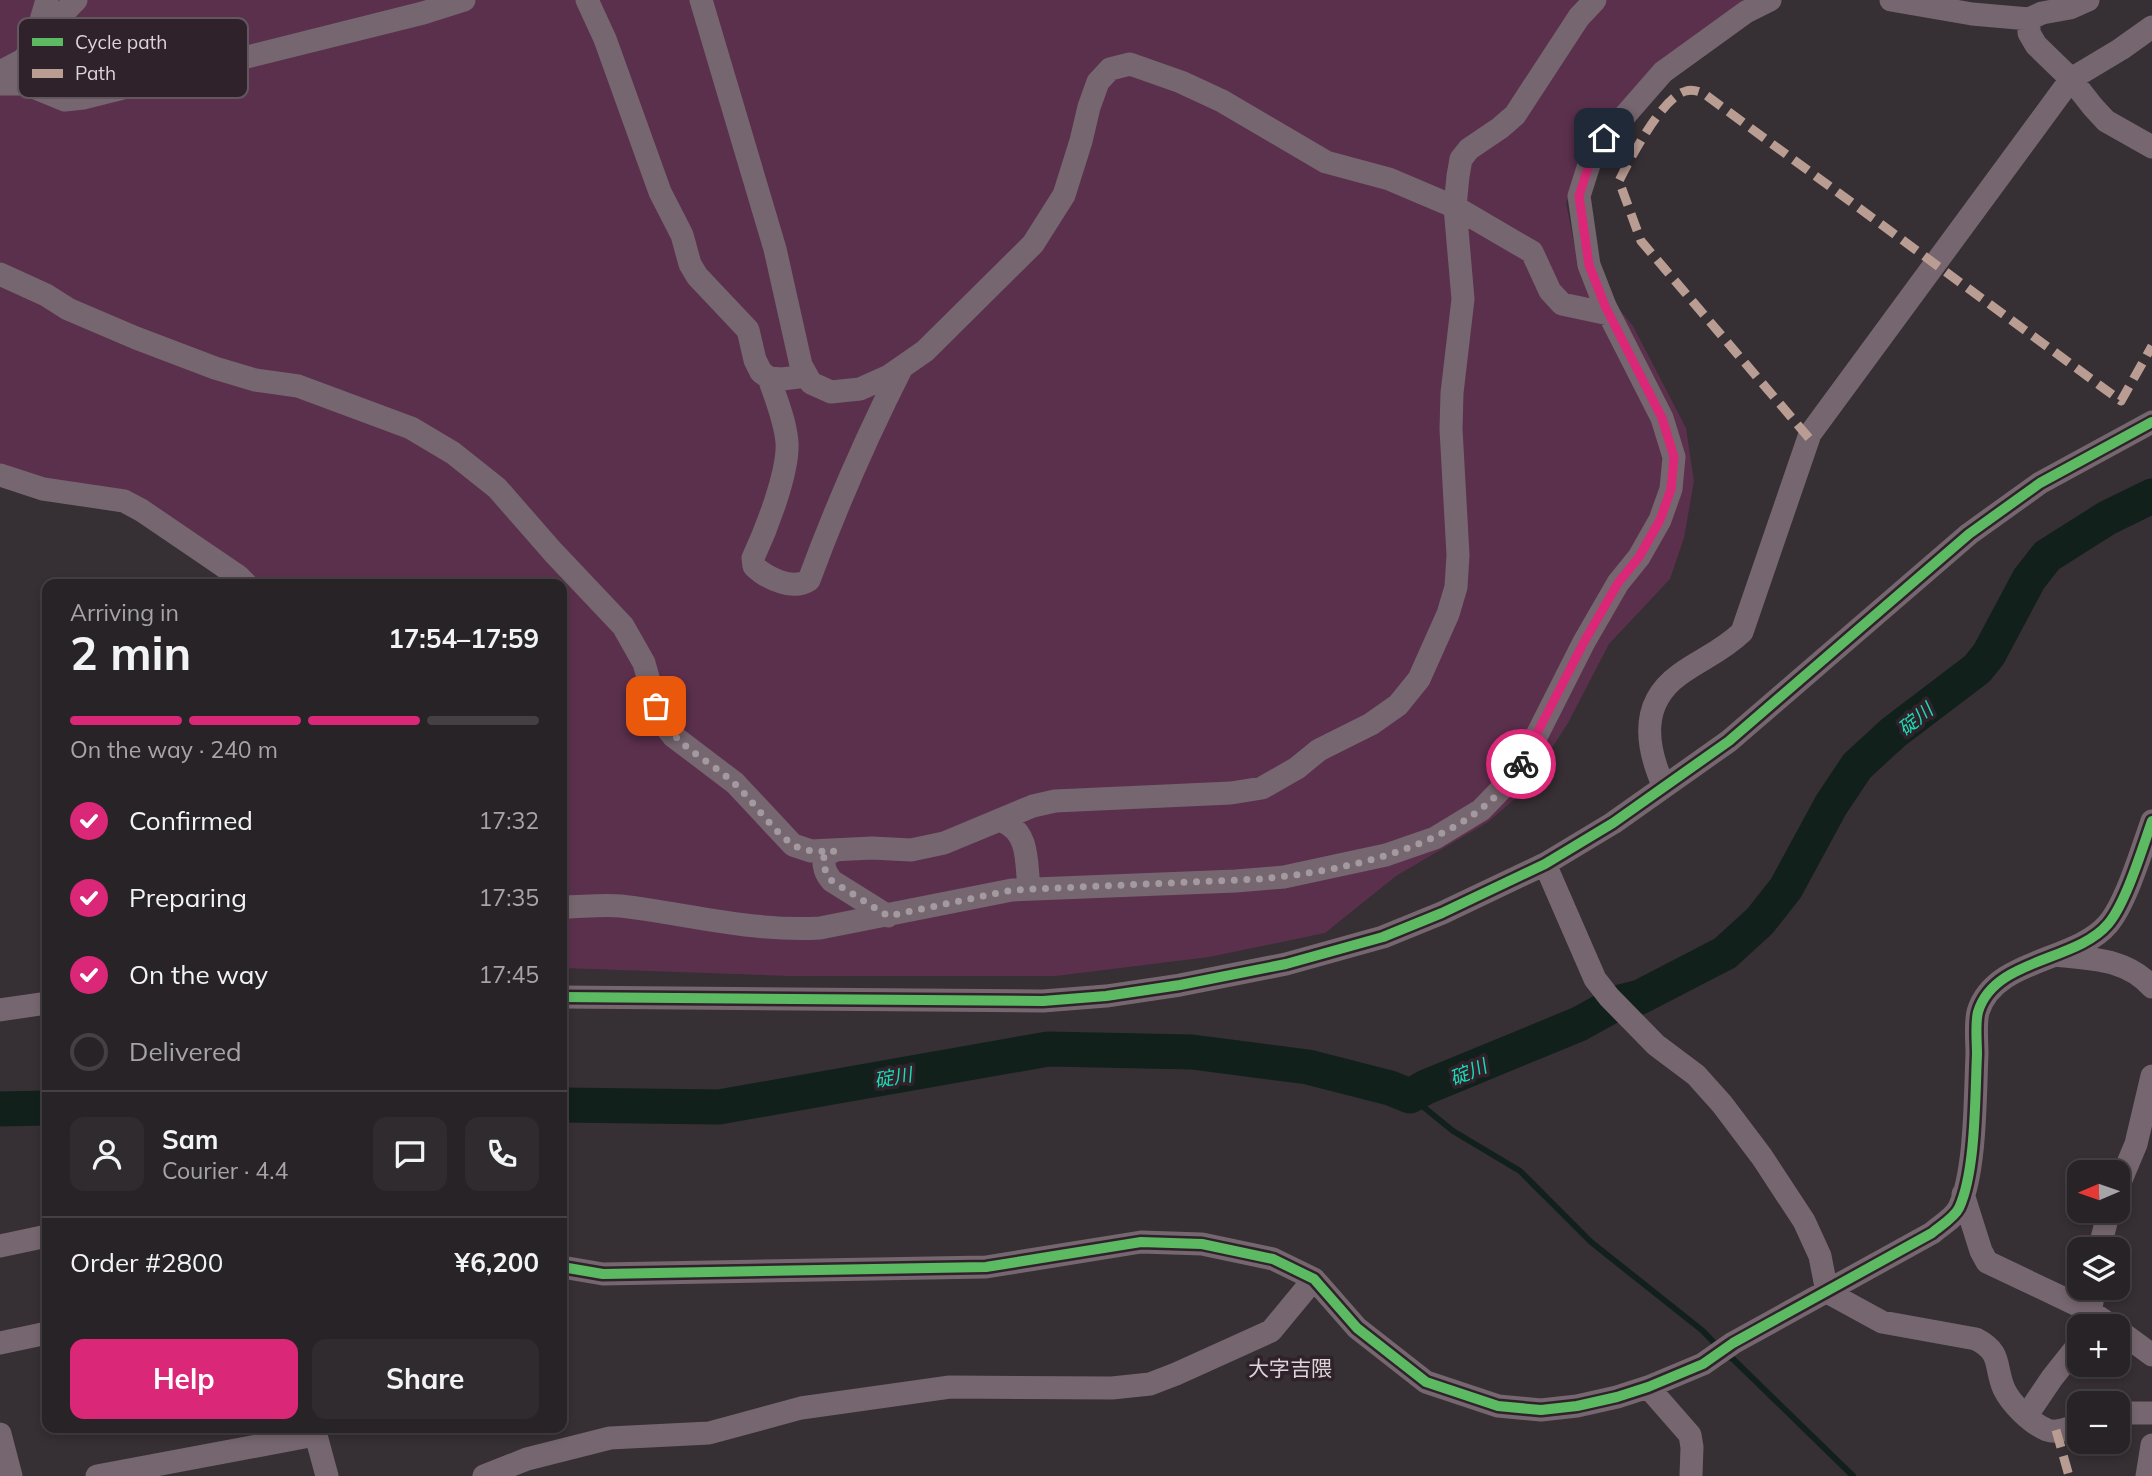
<!DOCTYPE html>
<html lang="en">
<head>
<meta charset="utf-8">
<style>
  :root { --surface:#282326; --page:#302b2e; --text:#f1f3f6; --muted:#a5a4a7; --line:#444043; --accent:#db2777 }
  body { margin:0; font-family:Mulish,"Noto Sans JP",sans-serif; background:var(--page); color:var(--text); height:100vh; display:flex; flex-direction:column; font-size:26px; white-space:nowrap }
  * { box-sizing:border-box; margin:0 }
  p { font-size:23px; color:var(--muted) }
  .icon { flex:none; width:38px; height:38px; fill:none; stroke:currentColor; stroke-width:2; stroke-linecap:round; stroke-linejoin:round }
  .map { position:relative; flex:1; overflow:hidden }
  .details { position:absolute; left:42px; top:579px; width:525px; height:854px; display:flex; flex-direction:column; background:var(--surface); border-radius:14px; box-shadow:0 4px 10px #0003,0 0 0 2px var(--line) }
  .details>* { flex:none }
  .needle { width:46px; rotate:268deg }
  .controls { position:absolute; left:2067px; top:1160px; display:grid; gap:14px }
  .controls a { display:grid; place-items:center; width:63px; height:63px; border-radius:14px; background:var(--surface); box-shadow:0 4px 10px #0003,0 0 0 2px var(--line); font-size:35px }
  .pin { position:absolute; display:grid; place-items:center; width:60px; height:60px; color:#fff; margin:-30px; border-radius:14px; box-shadow:0 4px 10px #0006 }
  .courier { position:absolute; display:grid; place-items:center; width:70px; height:70px; margin:-35px; border:5px solid #db2777; border-radius:50%; background:#fff; color:#222; box-shadow:0 2px 9px #0007 }
  .head em { font-style:normal; font-weight:700 }
  .head div { display:flex; flex-direction:column-reverse }
  .head { display:flex; align-items:center; justify-content:space-between; height:119px; padding:0 28px }
  h1 { font-size:46px; font-weight:700; line-height:52px }
  .bar { display:grid; grid-template-columns:repeat(4,1fr); gap:10px 7px; align-content:center; height:84px; padding:0 28px }
  .bar i { height:9px; border-radius:5px; background:var(--line) }
  .bar .current { background:var(--accent) }
  .bar p { grid-column:span 4 }
  .line { display:flex; align-items:center; gap:18px; padding:0 28px; border-top:2px solid var(--line) }
  .line div { flex:1 }
  .round { display:grid; place-items:center; flex:none; width:74px; height:74px; border-radius:14px; background:var(--page) }
  ol { padding:0 28px; list-style:none }
  li { display:flex; align-items:center; gap:21px; height:77px }
  li p { margin-inline-start:auto }
  li .icon { padding:7px; border-radius:50%; background:var(--accent); color:#fff; stroke-width:4 }
  li:last-child { color:var(--muted) }
  li i { width:38px; height:38px; border:4px solid var(--line); border-radius:50% }
  .action { display:flex; gap:14px; margin-top:auto; padding:14px 28px }
  .action a { flex:1; height:80px; border-radius:14px; background:var(--accent); color:#fff; font-size:28px; font-weight:700; line-height:80px; text-align:center }
  .action a+a { background:var(--page); color:var(--text) }
  .map>svg:first-child { display:block }
  .green { fill:#5b304d }
  .lines { fill:none; stroke-linecap:round; stroke-linejoin:round }
  .stream { stroke:#12201c; stroke-width:6 }
  .river { stroke:#12201c; stroke-width:35 }
  .minor { stroke:#76666f; stroke-width:23 }
  .quiet { stroke:#b99d93; stroke-width:9; stroke-dasharray:18 9; stroke-linecap:butt }
  .cycleway-casing { stroke:#2f222a; stroke-width:15 }
  .cycleway { stroke:#5cba63; stroke-width:10 }
  .done { stroke:#a29a9f; stroke-width:7; stroke-dasharray:0 12.6 }
  .route { stroke:#db2777; stroke-width:9 }
  .labels { text-anchor:middle; dominant-baseline:central; stroke-width:7; stroke-linejoin:round; paint-order:stroke }
  .water-label { font-size:19px; font-style:italic; fill:#1addb6; stroke:#2f222a }
  .quarter-label { font-size:21px; fill:#dcd4d9; stroke:#2f222a }
  .key { fill:#2f222a; stroke:#63575f; stroke-width:2 }
  .key-label { font-size:19px; fill:#dcd4d9 }
</style>
</head>
<body>
<div class="map">
<svg width="2152" height="1476" viewBox="0 0 2152 1476">
  <rect width="100%" height="100%" fill="#362f33"/>
  <!-- green -->
  <path class="green" d="M0,0H1753L1589,145L1566,203L1577,258L1633,326L1686,428L1694,481L1684,538L1670,579L1609,644L1568,723L1525,790L1488,822L1396,876L1325,933L1209,957L1056,976H789L562,968V584H227L188,553L115,508L0,486Z"/>
  <g class="lines">
    <!-- stream -->
    <path class="stream" d="M1410,1096L1453,1131L1520,1171L1591,1242L1703,1331L1718,1347
      M1725,1355L1733,1359L1853,1476"/>
    <!-- river -->
    <path class="river" d="M562,1105L719,1107L1048,1049L1192,1052L1308,1067L1390,1088L1410,1096L1426,1087L1579,1024L1617,1003L1640,997L1725,953L1760,921L1786,888L1831,805L1857,766L1894,732L1977,669L1989,654L2029,579L2047,556L2107,518L2152,496
      M0,1109L47,1108"/>
    <!-- minor -->
    <path class="minor" d="M587,0L605,39L660,192L682,235L690,264L697,276L748,330L755,360L761,372L769,378L782,379L807,376
      M701,0L775,249L801,365L811,383L831,392L860,389L889,376L925,351L1033,244L1064,195L1081,141L1089,107L1098,82L1110,69L1130,64L1181,82L1222,101L1326,162L1389,179L1455,207L1532,252L1550,291L1562,304L1609,314
      M1891,0L1972,14L2029,19L2042,13L2070,8L2088,0
      M2029,19V33L2036,45L2071,79L2093,107L2106,121L2152,147
      M36,37L47,0
      M0,72L23,60L43,34L76,0
      M0,84H26L65,100L83,98L423,13L464,0
      M0,274L46,295L68,309L136,338L215,368L255,380L298,386L411,428L453,453L497,488L553,552L623,626L644,663L656,706L663,723L673,736L735,783L793,845L811,851L872,848L911,850L944,843L1033,806L1055,801L1231,793L1262,788L1297,768L1319,750L1371,724L1398,705L1419,679L1448,614L1456,587L1458,555L1451,429L1452,393L1463,299L1455,207L1458,176L1461,159L1469,149L1500,128L1515,115L1579,17L1595,0
      M769,378C776,399 785,420 787,442C789,472 766,530 753,558L754,566C766,578 793,591 809,580C836,507 867,436 902,367
      M0,475L43,489L124,501L141,510L238,576L246,584
      M1664,787C1646,747 1639,704 1679,675C1701,659 1721,652 1742,632L1810,434L2071,79L2121,49L2152,27
      M1002,821C1030,832 1026,863 1029,889
      M834,851L824,855C823,866 825,873 832,881L888,916
      M1545,864L1595,979L1609,997L1656,1045L1696,1075L1722,1104L1762,1157L1804,1221L1820,1256L1827,1292L1882,1322L1976,1339C2003,1353 1994,1366 2004,1389C2011,1404 2032,1424 2047,1430C2058,1434 2069,1428 2079,1424
      M562,907C581,907 602,904 621,906C688,914 752,932 820,928L1012,890L1236,881L1284,877L1386,855L1435,838L1481,810L1512,778L1537,735L1584,642L1618,583L1639,557L1660,520L1671,489L1674,457L1662,418L1605,306L1589,265L1579,196L1593,152L1663,72L1746,12L1770,0
      M2055,955C2091,959 2126,958 2152,987
      M562,997L1043,1001L1106,996L1180,985L1286,964L1383,937L1442,913L1545,864L1613,823L1729,741L1969,534L2040,483L2152,422
      M0,1010L47,1003
      M2118,1187L2136,1144L2152,1076
      M1963,1194L1981,1251L1987,1262L2088,1310L2112,1326
      M0,1246L47,1236
      M2099,1250L2109,1211
      M562,1267L603,1274L986,1267L1141,1242L1202,1244L1273,1259L1314,1279L1357,1328L1426,1382L1498,1406L1541,1410L1577,1406L1617,1397L1648,1387L1703,1364L1733,1343L1932,1233C1940,1226 1954,1218 1959,1208C1976,1171 1975,1096 1977,1054C1977,1041 1975,1024 1978,1012C1994,958 2076,962 2108,924C2126,903 2142,849 2152,821
      M2089,1323L2094,1288
      M2118,1330L2152,1355
      M0,1343L47,1333
      M1648,1387L1690,1435L1692,1447L1691,1476
      M2118,1413H2152
      M2027,1415L2052,1378L2079,1344
      M314,1428L327,1476
      M0,1434L11,1476
      M97,1476L315,1435
      M484,1476L527,1459L610,1438L709,1433L801,1408L950,1387L1112,1388L1150,1384L1176,1374L1271,1331L1314,1279
      M2147,1476L2152,1445"/>
    <!-- quiet -->
    <path class="quiet" d="M1809,438L1641,241L1619,181C1630,159 1662,97 1686,91C1692,89 1697,91 1703,93L2121,401L2152,346
      M2056,1430L2069,1476"/>
    <!-- cycleway casing -->
    <g class="cycleway-casing">
      <path id="cycleway" d="M562,997L1043,1001L1106,996L1180,985L1286,964L1383,937L1442,913L1545,864L1613,823L1729,741L1969,534L2040,483L2152,422
        M562,1267L603,1274L986,1267L1141,1242L1202,1244L1273,1259L1314,1279L1357,1328L1426,1382L1498,1406L1541,1410L1577,1406L1617,1397L1648,1387L1703,1364L1733,1343L1932,1233C1940,1226 1954,1218 1959,1208C1976,1171 1975,1096 1977,1054C1977,1041 1975,1024 1978,1012C1994,958 2076,962 2108,924C2126,903 2142,849 2152,821"/>
    </g>
    <!-- cycleway -->
    <use href="#cycleway" class="cycleway"/>
  </g>
  <g class="lines">
    <!-- done -->
    <path class="done" d="M656,706C673,748 706,756 736,785C754,802 772,830 792,844C804,853 821,851 834,851L824,855C823,866 825,873 832,881L888,916L1012,890L1260,879C1347,871 1474,845 1521,764"/>
    <!-- route -->
    <path class="route" d="M1521,764L1584,642L1618,583L1639,557L1660,520L1671,489L1674,457L1662,418L1605,306L1589,265L1579,196L1593,152L1604,138"/>
  </g>
  <g class="labels">
    <!-- water labels -->
    <g class="water-label">
      <text transform="translate(1915 719) rotate(-39)">碇川</text>
      <text transform="translate(1468 1072) rotate(-23)">碇川</text>
      <text transform="translate(893 1077) rotate(-10)">碇川</text>
    </g>
    <!-- quarter labels -->
    <g class="quarter-label">
      <text x="1290" y="1368">大字吉隈</text>
    </g>
  </g>
  <!-- legend -->
  <rect x="18" y="18" width="230" height="80" rx="10" class="key"/>
  <rect x="32" y="38" width="31" height="8" fill="#5cba63"/>
  <rect x="32" y="69" width="31" height="9" fill="#b99d93"/>
  <g class="key-label">
    <text x="75" y="49">Cycle path</text>
    <text x="75" y="80">Path</text>
  </g>
</svg>
<div class="controls">
<a><svg class="needle" viewBox="-14 -14 28 28"><path d="M0-13l5 13h-10z" fill="#e53935"/><path d="M0 13l5-13h-10z" fill="#a5a4a7"/></svg></a>
<a><svg class="icon" aria-label="layers" viewBox="0 0 24 24"><path d="M12 4l9 5-9 5-9-5zM3 14l9 5 9-5"/></svg></a>
<a>+</a>
<a>−</a>
</div>
<div class="pin" style="left:656px;top:706px;background:#ea580c"><svg class="icon" aria-label="bag" viewBox="0 0 24 24"><path d="M5 8h14l-1 12H6zM9 8a3 3 0 0 1 6 0"/></svg></div>
<div class="pin" style="left:1604px;top:138px;background:#1f2937"><svg class="icon" aria-label="home" viewBox="0 0 24 24"><path d="M3 11l9-7 9 7M6 9v11h12V9"/></svg></div>
<div class="courier" style="left:1521px;top:764px"><svg class="icon" aria-label="bike" viewBox="0 0 24 24"><circle cx="6" cy="16" r="4"/><circle cx="18" cy="16" r="4"/><path d="M6 16l4-8h5l3 8M10 8l3 8H6M13 5h3"/></svg></div>
<section class="details">
<div class="head"><div><h1>2 min</h1><p>Arriving in</p></div><em>17:54–17:59</em></div>
<div class="bar"><i class="current"></i><i class="current"></i><i class="current"></i><i></i><p>On the way · 240 m</p></div>
<ol>
<li><svg class="icon" aria-label="check" viewBox="0 0 24 24"><path d="M5 12l5 5 9-10"/></svg>Confirmed<p>17:32</p></li>
<li><svg class="icon" aria-label="check" viewBox="0 0 24 24"><path d="M5 12l5 5 9-10"/></svg>Preparing<p>17:35</p></li>
<li><svg class="icon" aria-label="check" viewBox="0 0 24 24"><path d="M5 12l5 5 9-10"/></svg>On the way<p>17:45</p></li>
<li><i></i>Delivered</li>
</ol>
<div class="line" style="height:126px"><a class="round"><svg class="icon" aria-label="person" viewBox="0 0 24 24"><circle cx="12" cy="8" r="4"/><path d="M4 21q1-7 8-7t8 7"/></svg></a><div><b>Sam</b><p>Courier · 4.4</p></div><a class="round"><svg class="icon" aria-label="chat" viewBox="0 0 24 24"><path d="M4 5h16v11H9l-5 4z"/></svg></a><a class="round"><svg class="icon" aria-label="phone" viewBox="0 0 24 24"><path d="M5 4h4l2 5-3 2q2 4 5 5l2-3 5 2v4C11 20 4 13 5 4z"/></svg></a></div>
<div class="line" style="height:91px"><div>Order #2800</div><b>¥6,200</b></div>
<div class="action"><a>Help</a><a>Share</a></div>
</section>
</div>
</body>
</html>
